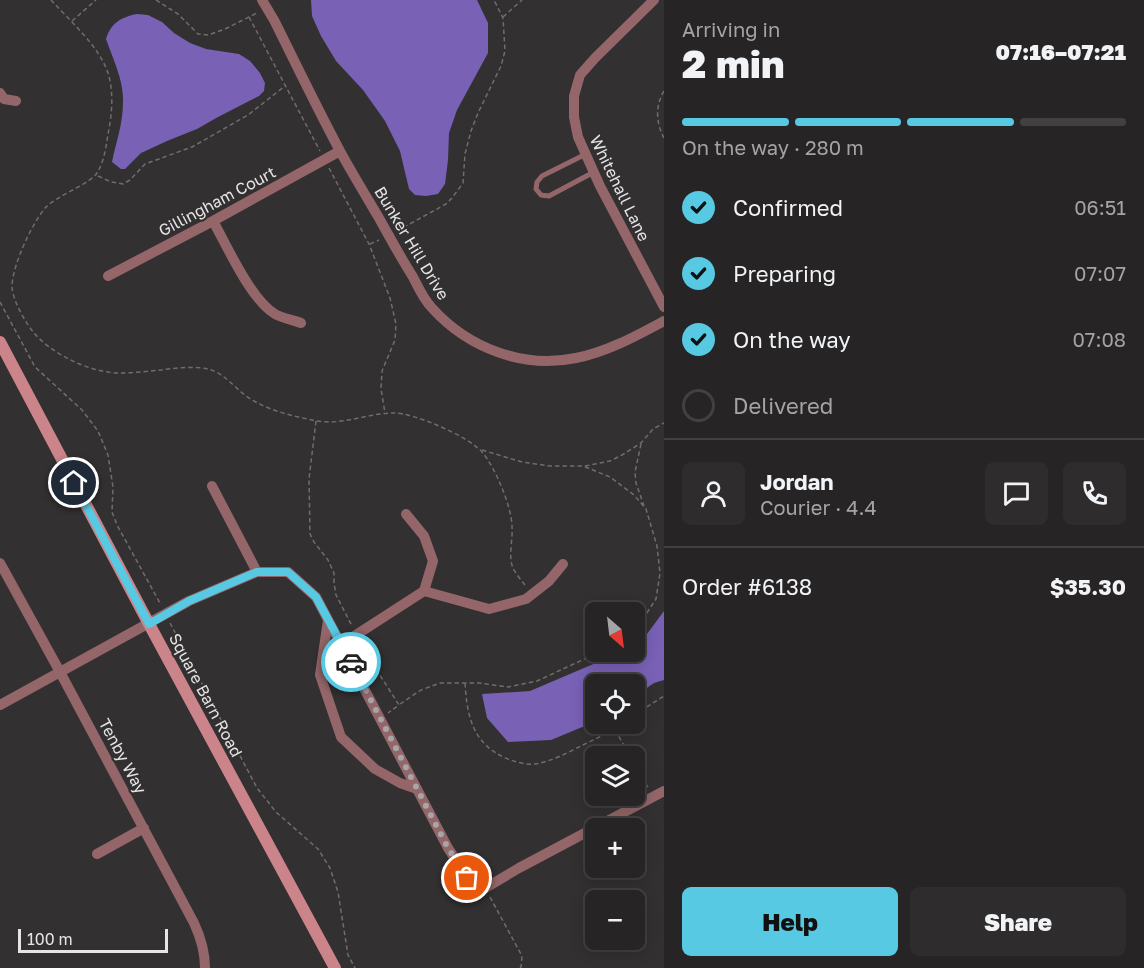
<!DOCTYPE html>
<html lang="en">
<head>
<meta charset="utf-8">
<style>
  :root { --surface:#262425; --page:#2e2c2d; --text:#f1f3f6; --muted:#a4a4a7; --line:#424142; --accent:#58c9e3 }
  body { margin:0; font-family:"Golos Text",sans-serif; background:var(--page); color:var(--text); height:100vh; display:flex; flex-direction:column; font-size:22px; white-space:nowrap }
  * { box-sizing:border-box; margin:0 }
  p { font-size:20px; color:var(--muted) }
  .icon { flex:none; width:33px; height:33px; fill:none; stroke:currentColor; stroke-width:2; stroke-linecap:round; stroke-linejoin:round }
  .map { position:relative; flex:1; overflow:hidden }
  .drawer { display:flex; flex-direction:column; background:var(--surface); width:480px }
  .drawer>* { flex:none }
  .needle { width:39px; rotate:152deg }
  .fabs { position:absolute; left:585px; top:602px; display:grid; gap:12px }
  .fabs a { display:grid; place-items:center; width:60px; height:60px; border-radius:9px; background:var(--surface); box-shadow:0 3px 15px #0003,0 0 0 2px var(--line); font-size:30px }
  .scale { position:absolute; left:18px; bottom:15px; width:150px; box-sizing:border-box; padding-left:6px; border:3px solid #e6e4e5; border-top:0; font-size:16px; line-height:21px; white-space:nowrap; color:#e6e4e5; -webkit-text-stroke:4px #333031; paint-order:stroke }
  .pin { position:absolute; display:grid; place-items:center; width:51px; height:51px; color:#fff; margin:-26px; border:3px solid #fff; border-radius:50%; box-shadow:0 2px 6px #0007 }
  .courier { position:absolute; display:grid; place-items:center; width:60px; height:60px; margin:-30px; border:4px solid #58c9e3; border-radius:50%; background:#fff; color:#222; box-shadow:0 2px 8px #0007 }
  .overview em { font-style:normal; font-weight:800 }
  .overview div { display:flex; flex-direction:column-reverse }
  .overview { display:flex; align-items:center; justify-content:space-between; height:102px; padding:0 18px }
  h1 { font-size:39px; font-weight:800; line-height:45px }
  .bar { display:grid; grid-template-columns:repeat(4,1fr); gap:9px 6px; align-content:center; height:72px; padding:0 18px }
  .bar i { height:8px; border-radius:4px; background:var(--line) }
  .bar .on { background:var(--accent) }
  .bar p { grid-column:span 4 }
  .line { display:flex; align-items:center; gap:15px; padding:0 18px; border-top:2px solid var(--line) }
  .line div { flex:1 }
  .round { display:grid; place-items:center; flex:none; width:63px; height:63px; border-radius:9px; background:var(--page) }
  ol { padding:0 18px; list-style:none }
  li { display:flex; align-items:center; gap:18px; height:66px }
  li p { margin-inline-start:auto }
  li .icon { padding:6px; border-radius:50%; background:var(--accent); color:#111; stroke-width:4 }
  li:last-child { color:var(--muted) }
  li i { width:33px; height:33px; border:3px solid var(--line); border-radius:50% }
  .primary-button { display:flex; gap:12px; margin-top:auto; padding:12px 18px }
  .primary-button a { flex:1; height:69px; border-radius:9px; background:var(--accent); color:#111; font-size:24px; font-weight:800; line-height:69px; text-align:center }
  .primary-button a+a { background:var(--page); color:var(--text) }
  main { display:flex; flex:1; min-height:0 }
  .map>svg:first-child { display:block }
  .water { fill:#7961b6 }
  .lines { fill:none; stroke-linecap:round; stroke-linejoin:round }
  .path { stroke:#706d6e; stroke-width:1.5; stroke-dasharray:4.5 3; stroke-linecap:butt }
  .lane { stroke:#946669; stroke-width:5 }
  .street { stroke:#946669; stroke-width:10 }
  .secondary { stroke:#cb8489; stroke-width:12 }
  .done { stroke:#a7a5a6; stroke-width:6; stroke-dasharray:0 10.8 }
  .route { stroke:#58c9e3; stroke-width:8 }
  .labels { text-anchor:middle; dominant-baseline:central; stroke-width:4.5; stroke-linejoin:round; paint-order:stroke }
  .street-label { font-size:16px; fill:#e6e4e5; stroke:#333031 }
</style>
</head>
<body>
<main>
<div class="map">
<svg width="664" height="968" viewBox="0 0 664 968">
  <rect width="100%" height="100%" fill="#333031"/>
  <!-- water -->
  <path class="water" d="M311,0H477L488,23V53L457,110L449,133L448,160L445,184L438,194L426,196L415,195L409,189L400,151L385,121L363,90L336,61L321,36L312,16Z
    M137,14L148,15L162,22L174,33L190,43L206,49L239,54L250,61L260,73L265,83L264,91L259,96L218,117L197,129L167,141L141,153L125,169H121L112,162C116,142 123,124 123,102C124,81 113,59 106,39C111,23 121,17 137,14Z
    M664,611V680L654,683L635,696L634,684H596L595,722L592,723L551,740L508,742L487,718L482,694L530,691L624,651H634L635,644L644,638Z"/>
  <g class="lines">
    <!-- path -->
    <path class="path" d="M51,0C70,21 99,46 108,73C114,92 112,115 108,134C106,147 104,162 97,173C91,183 57,196 46,207C32,223 12,266 12,287C13,301 25,322 34,333C53,355 91,373 120,373C134,373 148,371 161,370C175,368 194,366 208,369C226,373 238,393 254,401C271,411 293,416 312,420C340,427 366,413 394,413C414,413 468,436 482,452C495,467 512,507 512,527C513,540 508,557 513,568C516,574 521,580 525,585
      M156,0L178,14L198,34L208,35L225,29L257,13
      M249,17L320,151
      M503,17L522,0
      M72,21L96,0
      M664,91C655,106 656,123 664,138
      M329,168L369,244L390,298L396,324L395,340L382,371L381,389L385,413
      M98,176L111,182L123,184L130,180L145,164L192,147L248,115L285,86
      M397,231L446,204L452,198L463,183L465,154L471,131L478,113L501,66L505,51L503,18L494,0
      M370,244L379,240
      M0,302L35,367L82,410L98,431L108,455L113,487L112,512L117,525L161,605
      M316,421L309,479L310,534L314,542L328,560L334,573V583L336,595L352,626
      M641,444L635,472L636,483L644,506
      M482,450L522,462L550,466H583L610,477L634,495L646,509L657,546L660,573L656,599L639,625L634,628
      M585,466L610,461L622,455L641,443L653,429L664,423
      M170,623L257,788L276,812L318,849L330,868L338,892L348,955L355,968
      M360,644L399,705L388,713
      M465,683C467,717 473,745 508,759C516,762 526,765 535,764C550,762 569,752 583,745C597,738 611,732 624,723
      M400,704L421,690L440,683H479L508,687L537,681L602,651
      M634,715L664,696
      M615,730L630,756
      M634,764L649,789
      M490,897L522,956L521,967L519,968"/>
    <!-- lane -->
    <path class="lane" d="M586,154L542,176L537,182L536,189L541,195L549,196L594,172"/>
    <!-- street -->
    <path class="street" d="M262,0L274,20C296,64 317,108 340,151C352,173 366,196 379,218C390,238 401,258 413,277C418,287 424,300 432,308C468,348 523,369 576,358C607,352 636,336 664,321
      M654,0L595,58L580,75L574,96V117L578,137L600,186L664,307
      M0,93L4,99L16,101
      M213,221C227,246 251,300 275,314C282,318 293,320 301,323
      M108,276L213,221L340,151
      M212,486L257,572
      M0,563L60,672L194,923C201,938 205,951 205,968
      M424,591L489,609L526,599L549,581L563,564
      M328,620L320,675L341,737L375,769L400,783L417,789
      M342,644L424,591L433,561L424,536L406,514
      M0,705L189,601L257,572H288L316,597L448,848L477,893L519,868L664,791
      M97,854L144,828"/>
    <!-- secondary -->
    <path class="secondary" d="M0,342L149,624L335,968"/>
  </g>
  <g class="lines">
    <!-- done -->
    <path class="done" d="M351,662L448,848L467,878"/>
    <!-- route -->
    <path class="route" d="M74,483L149,624L189,601L257,572H288L316,597L351,662"/>
  </g>
  <g class="labels">
    <!-- street labels -->
    <g class="street-label">
      <text transform="translate(620 188) rotate(64)">Whitehall Lane</text>
      <text transform="translate(217 201) rotate(-28)">Gillingham Court</text>
      <text transform="translate(412 243) rotate(59)">Bunker Hill Drive</text>
      <text transform="translate(206 695) rotate(62)">Square Barn Road</text>
      <text transform="translate(123 756) rotate(62)">Tenby Way</text>
    </g>
  </g>
</svg>
<div class="fabs">
<a><svg class="needle" viewBox="-14 -14 28 28"><path d="M0-13l5 13h-10z" fill="#e53935"/><path d="M0 13l5-13h-10z" fill="#a4a4a7"/></svg></a>
<a><svg class="icon" aria-label="locate" viewBox="0 0 24 24"><circle cx="12" cy="12" r="6"/><path d="M12 2v4M12 18v4M2 12h4M18 12h4"/></svg></a>
<a><svg class="icon" aria-label="layers" viewBox="0 0 24 24"><path d="M12 4l9 5-9 5-9-5zM3 14l9 5 9-5"/></svg></a>
<a>+</a>
<a>−</a>
</div>
<div class="scale">100 m</div>
<div class="pin" style="left:467px;top:878px;background:#ea580c"><svg class="icon" aria-label="bag" viewBox="0 0 24 24"><path d="M5 8h14l-1 12H6zM9 8a3 3 0 0 1 6 0"/></svg></div>
<div class="pin" style="left:74px;top:483px;background:#1f2937"><svg class="icon" aria-label="home" viewBox="0 0 24 24"><path d="M3 11l9-7 9 7M6 9v11h12V9"/></svg></div>
<div class="courier" style="left:351px;top:662px"><svg class="icon" aria-label="car" viewBox="0 0 24 24"><path d="M5 17H2v-5l4-1 3-4h7l3 4 3 1v5h-3M9 17h6M6 11h13"/><circle cx="7" cy="17" r="2"/><circle cx="17" cy="17" r="2"/></svg></div>
</div>
<section class="drawer">
<div class="overview"><div><h1>2 min</h1><p>Arriving in</p></div><em>07:16–07:21</em></div>
<div class="bar"><i class="on"></i><i class="on"></i><i class="on"></i><i></i><p>On the way · 280 m</p></div>
<ol>
<li><svg class="icon" aria-label="check" viewBox="0 0 24 24"><path d="M5 12l5 5 9-10"/></svg>Confirmed<p>06:51</p></li>
<li><svg class="icon" aria-label="check" viewBox="0 0 24 24"><path d="M5 12l5 5 9-10"/></svg>Preparing<p>07:07</p></li>
<li><svg class="icon" aria-label="check" viewBox="0 0 24 24"><path d="M5 12l5 5 9-10"/></svg>On the way<p>07:08</p></li>
<li><i></i>Delivered</li>
</ol>
<div class="line" style="height:108px"><a class="round"><svg class="icon" aria-label="person" viewBox="0 0 24 24"><circle cx="12" cy="8" r="4"/><path d="M4 21q1-7 8-7t8 7"/></svg></a><div><b>Jordan</b><p>Courier · 4.4</p></div><a class="round"><svg class="icon" aria-label="chat" viewBox="0 0 24 24"><path d="M4 5h16v11H9l-5 4z"/></svg></a><a class="round"><svg class="icon" aria-label="phone" viewBox="0 0 24 24"><path d="M5 4h4l2 5-3 2q2 4 5 5l2-3 5 2v4C11 20 4 13 5 4z"/></svg></a></div>
<div class="line" style="height:78px"><div>Order #6138</div><b>$35.30</b></div>
<div class="primary-button"><a>Help</a><a>Share</a></div>
</section>
</main>
</body>
</html>
